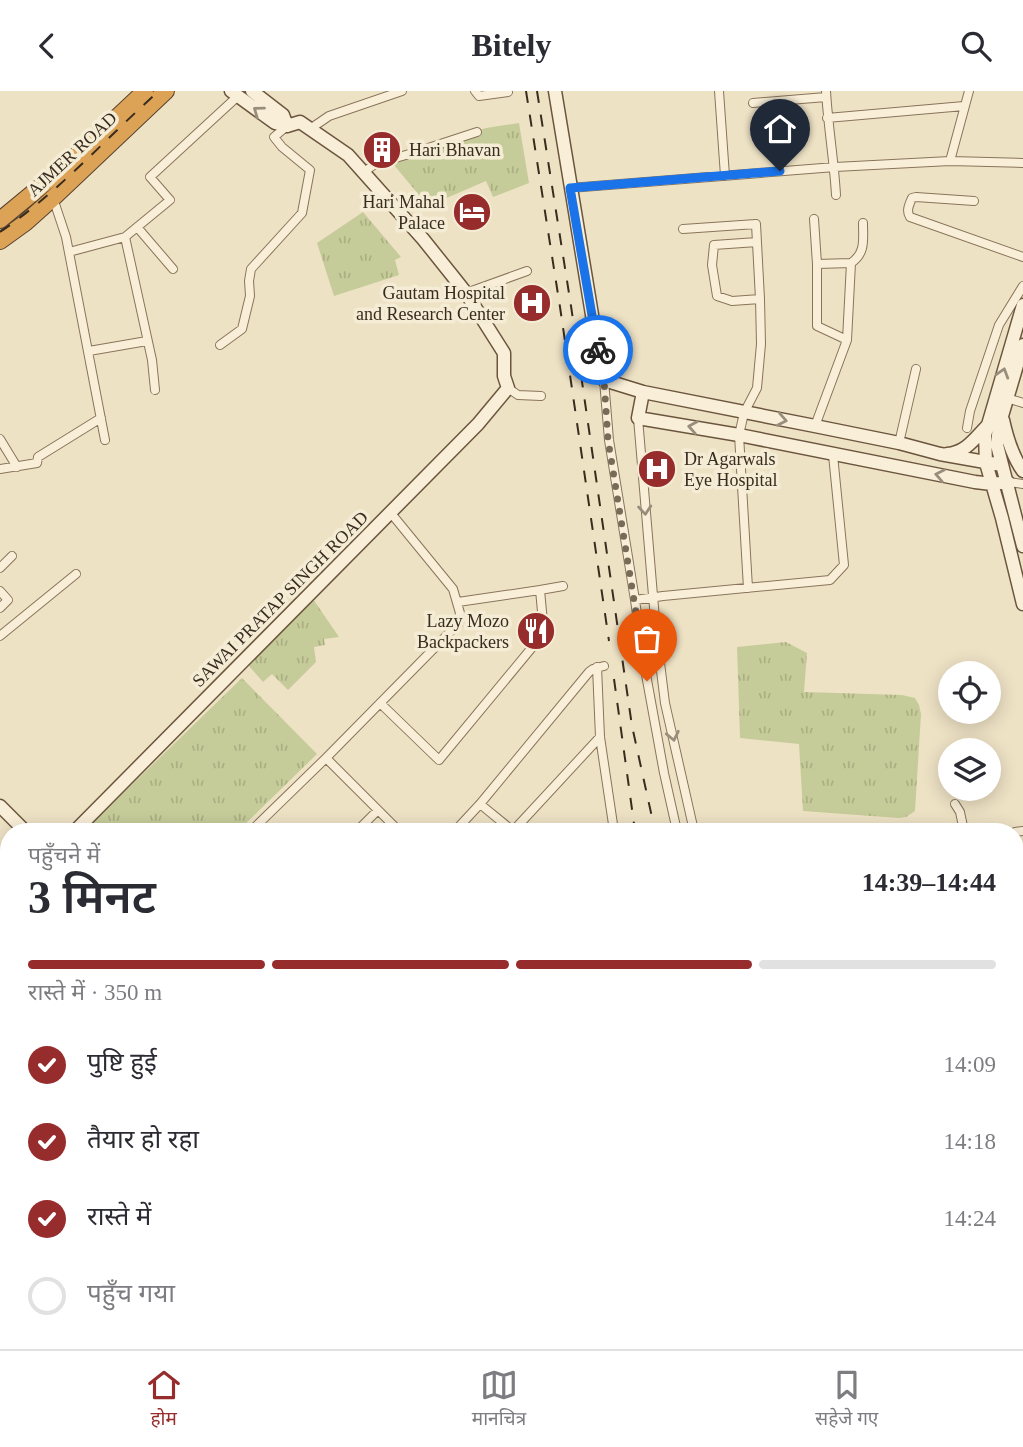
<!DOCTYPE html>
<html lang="hi">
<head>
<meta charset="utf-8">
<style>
  :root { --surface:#fff; --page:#f7f7f7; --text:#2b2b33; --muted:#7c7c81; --line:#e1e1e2; --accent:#972c2c }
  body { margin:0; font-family:"Times New Roman","Noto Sans Devanagari",serif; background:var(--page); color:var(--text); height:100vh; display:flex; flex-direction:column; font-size:26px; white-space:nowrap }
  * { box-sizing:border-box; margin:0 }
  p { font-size:23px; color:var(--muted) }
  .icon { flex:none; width:38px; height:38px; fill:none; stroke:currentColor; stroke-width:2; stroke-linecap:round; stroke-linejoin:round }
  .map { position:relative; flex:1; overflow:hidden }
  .side { position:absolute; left:0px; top:732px; width:1024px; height:527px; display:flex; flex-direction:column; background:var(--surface); border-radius:28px 28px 0 0; box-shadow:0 4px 18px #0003 }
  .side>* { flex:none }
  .tools { position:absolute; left:938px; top:570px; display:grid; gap:14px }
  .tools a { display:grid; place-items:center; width:63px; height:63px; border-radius:50%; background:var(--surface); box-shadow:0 4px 18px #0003; font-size:35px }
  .pin { position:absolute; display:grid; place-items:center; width:60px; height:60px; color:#fff; margin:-72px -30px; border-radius:50% 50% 50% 0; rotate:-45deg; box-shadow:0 0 7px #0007 }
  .pin .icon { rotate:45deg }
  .courier { position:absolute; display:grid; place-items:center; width:70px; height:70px; margin:-35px; border:5px solid #1a73e8; border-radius:50%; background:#fff; color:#222; box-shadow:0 2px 9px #0007 }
  .headline em { font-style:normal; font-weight:600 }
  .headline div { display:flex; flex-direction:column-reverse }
  .headline { display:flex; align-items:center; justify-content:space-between; height:119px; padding:0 28px }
  h1 { font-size:46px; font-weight:600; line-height:52px }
  .bar { display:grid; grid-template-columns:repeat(4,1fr); gap:10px 7px; align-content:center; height:84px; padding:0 28px }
  .bar i { height:9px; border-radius:5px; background:var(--line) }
  .bar .active { background:var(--accent) }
  .bar p { grid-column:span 4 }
  ol { padding:0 28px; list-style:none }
  li { display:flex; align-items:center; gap:21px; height:77px }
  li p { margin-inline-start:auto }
  li .icon { padding:7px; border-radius:50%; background:var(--accent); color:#fff; stroke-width:4 }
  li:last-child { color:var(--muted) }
  li i { width:38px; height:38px; border:4px solid var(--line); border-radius:50% }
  header { display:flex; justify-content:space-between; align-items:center; height:91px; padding:0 28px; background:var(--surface); font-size:32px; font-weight:600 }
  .dock { display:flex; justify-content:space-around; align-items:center; height:98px; border-top:2px solid var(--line); background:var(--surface); font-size:19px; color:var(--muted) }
  .dock a { display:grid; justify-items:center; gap:4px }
  .dock .active { color:var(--accent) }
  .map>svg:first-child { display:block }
  .grass { fill:url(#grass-tufts) }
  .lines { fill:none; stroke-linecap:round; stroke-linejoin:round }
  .street-casing { stroke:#89745b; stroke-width:10 }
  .secondary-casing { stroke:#6b553e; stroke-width:15 }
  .highway-casing { stroke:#57422f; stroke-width:18 }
  .street { stroke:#f9efd8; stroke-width:8 }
  .secondary { stroke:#f9efd8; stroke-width:12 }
  .highway { stroke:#dca357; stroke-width:16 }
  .rail { stroke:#392c1f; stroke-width:2; stroke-dasharray:12 12; stroke-linecap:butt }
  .oneway { stroke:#998e7c }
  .done { stroke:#786c59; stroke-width:7; stroke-dasharray:0 12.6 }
  .route { stroke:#1a73e8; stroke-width:9 }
  .labels { text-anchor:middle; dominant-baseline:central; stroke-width:7; stroke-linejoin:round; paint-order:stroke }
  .poi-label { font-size:18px; fill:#392c1f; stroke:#f5ecd5; text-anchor:end }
  .street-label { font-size:18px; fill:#392c1f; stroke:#f5ecd5 }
</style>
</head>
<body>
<header><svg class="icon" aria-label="back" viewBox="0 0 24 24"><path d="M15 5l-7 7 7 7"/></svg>Bitely<svg class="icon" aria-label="search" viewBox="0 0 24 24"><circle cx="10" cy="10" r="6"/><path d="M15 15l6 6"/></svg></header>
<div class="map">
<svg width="1023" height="1258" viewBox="0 0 1023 1258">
  <defs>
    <pattern id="grass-tufts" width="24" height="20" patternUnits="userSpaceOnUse" patternTransform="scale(1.75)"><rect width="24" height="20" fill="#c6cc99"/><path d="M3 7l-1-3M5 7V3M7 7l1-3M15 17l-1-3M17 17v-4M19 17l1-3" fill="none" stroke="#abaf83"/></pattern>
  </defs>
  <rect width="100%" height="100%" fill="#eee2c5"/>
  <!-- grass -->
  <path class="grass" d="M519,32L529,92L493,106L486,90L428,115L389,68L486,37Z
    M363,121L401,166L395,169L399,184L334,205L317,152Z
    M313,508L339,546L324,548L325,554L314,556L316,571L288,599L272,583L263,591L248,574Z
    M786,551L807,562L804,601L902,604L915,607L919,614L921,623L915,720L906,726L899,727L803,720L799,653L740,647L737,556Z
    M242,587L317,663L238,740H84Z
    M9,811V966L0,974V820Z"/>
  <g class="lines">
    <!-- street casing -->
    <g class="street-casing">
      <path id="street" d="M475,0L479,5L508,1
        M719,0L725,85
        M826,0C828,35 834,69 836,104
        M753,12L826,6
        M827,27L964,15
        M310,38L329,25L402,0
        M950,70L969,0
        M364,81L375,73L416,61L477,41
        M570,97L835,76L950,70L1023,72
        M53,107L66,146L105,349
        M974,110L916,106L912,107C909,114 906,120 910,126L1023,166
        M814,128L817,173V235L847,249
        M137,136L173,178
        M683,138L756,133L760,208L761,253L757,297L744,322L739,344L748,497
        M125,146L170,109L150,86L238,5
        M757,151L714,154L712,174L717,205L732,210L760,208
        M69,161L125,146L152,269L155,299
        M851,172C866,162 863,148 863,132
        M466,202L527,180
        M220,254L242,238L250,205L249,190L251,178L302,122L310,79L282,56L274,46L287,35
        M89,260L147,250
        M604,289L609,349L635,509L643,567L664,682L677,740
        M508,297L518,304L541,305
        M1007,307L1023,312
        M638,327L656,540L665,612L694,740
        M815,335L847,249L851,172L817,173
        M967,337L970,320L999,234L1023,195
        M0,348L17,376
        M899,352L916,278
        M0,378L37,372L38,366L101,327
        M1008,391L1023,393
        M390,421L453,498L460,522L458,533L326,667L399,740
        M0,477L12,465
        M540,499L563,495
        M0,500L8,509L0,517
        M635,509L663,505L830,489L844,474L833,364
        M0,545L76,483
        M597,576L600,646L614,740
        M380,612L439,669L544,542L540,499L458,511
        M480,713L513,740L600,646
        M955,713L960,721L964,740
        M251,740L326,667
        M357,740L378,719
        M455,740L480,713L589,581L593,578L604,575
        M1015,741L1023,740
        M1015,864L1023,869
        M1015,936L1023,935
        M0,1008L9,1006
        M1015,1050L1023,1052
        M1015,1137L1023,1135
        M56,1250L60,1258
        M222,1250L224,1258
        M260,1250L266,1258
        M323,1250L328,1258
        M384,1250L389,1258
        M436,1250L442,1258
        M766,1250L768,1258
        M816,1250L820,1258
        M174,1257L175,1258
        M538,1258L539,1250
        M588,1258V1250"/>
    </g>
    <!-- secondary casing -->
    <g class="secondary-casing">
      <path id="secondary" d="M231,0L275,32L287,35
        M252,0L283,24L287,35
        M555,0L598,260L597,269L600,283L604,289L643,301L815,335L899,352L940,363L1002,374
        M1023,214L985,344L986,372L1002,427L1023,513
        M1023,254L999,335L997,354L1023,455
        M643,301L638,327L739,344L975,391L992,393L1008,391
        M1003,329C1007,347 1012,365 1023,380
        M947,363C966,362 975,347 988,334
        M0,715L25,740
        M75,740L478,333L508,297L504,285V262L466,202L455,188L423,148L348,64L300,31L287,35
        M0,814L9,805
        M1023,877V922
        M1015,980L1023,978
        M1015,992H1023
        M1015,1006L1023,1007
        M1015,1021L1023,1022
        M1015,1221L1023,1232
        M1015,1242L1023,1249
        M646,1250L647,1258
        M826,1250L830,1258
        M877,1250L881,1258
        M120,1258L132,1250
        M144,1258L156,1250
        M161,1258L172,1250"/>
    </g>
    <!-- highway casing -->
    <g class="highway-casing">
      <path id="highway" d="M0,129L62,78L145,0
        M0,150L25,132L53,107L166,0"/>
    </g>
    <!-- street -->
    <use href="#street" class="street"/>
    <!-- secondary -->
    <use href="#secondary" class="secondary"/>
    <!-- highway -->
    <use href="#highway" class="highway"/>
    <!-- rail -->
    <path class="rail" d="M526,0L560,216L609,550
      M537,0L571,215L632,635L655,740
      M0,141C59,101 106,47 159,0
      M614,588L635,740
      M736,1250L737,1258
      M849,1250L854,1258"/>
  </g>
  <!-- one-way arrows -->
  <defs><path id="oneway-chevron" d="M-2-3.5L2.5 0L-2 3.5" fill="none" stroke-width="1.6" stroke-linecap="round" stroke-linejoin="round" transform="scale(1.75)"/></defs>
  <g class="oneway">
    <use href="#oneway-chevron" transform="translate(258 20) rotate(-144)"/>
    <use href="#oneway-chevron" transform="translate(1003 282) rotate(-73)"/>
    <use href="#oneway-chevron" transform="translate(782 329) rotate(11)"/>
    <use href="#oneway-chevron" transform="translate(693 336) rotate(-170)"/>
    <use href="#oneway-chevron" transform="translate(940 384) rotate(-169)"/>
    <use href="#oneway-chevron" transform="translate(645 419) rotate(85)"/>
    <use href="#oneway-chevron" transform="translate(673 645) rotate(78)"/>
  </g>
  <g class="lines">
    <!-- done -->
    <path class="done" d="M598,259C597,270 597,280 604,289L608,349L647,590"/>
    <!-- route -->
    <path class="route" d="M598,259L570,97L780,80"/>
  </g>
  <!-- icons -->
  <defs>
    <g id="building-disc" transform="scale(2.0125)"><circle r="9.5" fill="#972c2c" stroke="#f5ecd5"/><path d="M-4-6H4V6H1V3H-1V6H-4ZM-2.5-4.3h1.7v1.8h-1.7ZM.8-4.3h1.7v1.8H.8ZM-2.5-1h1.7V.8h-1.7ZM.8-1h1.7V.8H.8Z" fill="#fff"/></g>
    <g id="hotel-disc" transform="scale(2.0125)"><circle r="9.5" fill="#972c2c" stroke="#f5ecd5"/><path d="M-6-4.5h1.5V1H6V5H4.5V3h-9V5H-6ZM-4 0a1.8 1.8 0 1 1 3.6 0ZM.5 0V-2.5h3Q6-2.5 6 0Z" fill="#fff"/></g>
    <g id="hospital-disc" transform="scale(2.0125)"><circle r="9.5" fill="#972c2c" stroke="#f5ecd5"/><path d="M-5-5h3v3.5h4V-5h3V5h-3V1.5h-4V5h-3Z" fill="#fff"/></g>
    <g id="restaurant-disc" transform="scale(2.0125)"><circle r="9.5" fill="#972c2c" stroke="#f5ecd5"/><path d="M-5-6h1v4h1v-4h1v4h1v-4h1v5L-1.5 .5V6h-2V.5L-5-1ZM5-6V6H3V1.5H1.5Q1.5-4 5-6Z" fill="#fff"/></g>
  </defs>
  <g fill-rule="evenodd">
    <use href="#building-disc" x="382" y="59"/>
    <use href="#hotel-disc" x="472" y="121"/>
    <use href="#hospital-disc" x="532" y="212"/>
    <use href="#hospital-disc" x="657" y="378"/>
    <use href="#restaurant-disc" x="536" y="540"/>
  </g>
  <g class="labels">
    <!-- poi labels -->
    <g class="poi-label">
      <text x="409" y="59" text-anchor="start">Hari Bhavan</text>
      <text x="445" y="111">Hari Mahal<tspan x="445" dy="21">Palace</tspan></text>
      <text x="505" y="202">Gautam Hospital<tspan x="505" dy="21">and Research Center</tspan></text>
      <text x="684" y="368" text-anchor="start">Dr Agarwals<tspan x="684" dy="21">Eye Hospital</tspan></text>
      <text x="509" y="530">Lazy Mozo<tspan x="509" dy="21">Backpackers</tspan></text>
    </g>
    <!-- street labels -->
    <g class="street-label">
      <text transform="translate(72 63) rotate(-43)">AJMER ROAD</text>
      <text transform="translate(280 508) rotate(-45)">SAWAI PRATAP SINGH ROAD</text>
    </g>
  </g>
</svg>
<div class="tools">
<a><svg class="icon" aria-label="locate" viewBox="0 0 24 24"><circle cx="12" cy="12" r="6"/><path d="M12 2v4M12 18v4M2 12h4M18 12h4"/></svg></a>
<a><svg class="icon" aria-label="layers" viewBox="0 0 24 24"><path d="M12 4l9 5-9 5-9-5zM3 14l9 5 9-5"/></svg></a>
</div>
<div class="pin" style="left:647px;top:590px;background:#ea580c"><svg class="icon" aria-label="bag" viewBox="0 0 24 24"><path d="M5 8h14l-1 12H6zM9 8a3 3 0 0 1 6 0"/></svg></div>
<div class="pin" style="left:780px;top:80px;background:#1f2937"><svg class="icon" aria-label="home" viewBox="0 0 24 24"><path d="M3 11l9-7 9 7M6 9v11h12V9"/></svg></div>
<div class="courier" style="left:598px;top:259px"><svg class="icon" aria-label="bike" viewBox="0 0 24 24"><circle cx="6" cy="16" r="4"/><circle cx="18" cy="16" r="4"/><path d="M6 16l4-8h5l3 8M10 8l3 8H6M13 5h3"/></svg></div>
<section class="side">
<div class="headline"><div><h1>3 मिनट</h1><p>पहुँचने में</p></div><em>14:39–14:44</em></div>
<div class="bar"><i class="active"></i><i class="active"></i><i class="active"></i><i></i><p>रास्ते में · 350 m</p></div>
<ol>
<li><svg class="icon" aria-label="check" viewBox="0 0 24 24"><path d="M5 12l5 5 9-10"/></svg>पुष्टि हुई<p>14:09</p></li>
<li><svg class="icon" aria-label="check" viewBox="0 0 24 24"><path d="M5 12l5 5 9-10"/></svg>तैयार हो रहा<p>14:18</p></li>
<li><svg class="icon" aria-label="check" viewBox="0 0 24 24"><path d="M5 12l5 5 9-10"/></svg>रास्ते में<p>14:24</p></li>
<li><i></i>पहुँच गया</li>
</ol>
</section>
</div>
<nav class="dock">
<a class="active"><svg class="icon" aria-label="home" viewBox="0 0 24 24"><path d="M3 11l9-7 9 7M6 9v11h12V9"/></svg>होम</a>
<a><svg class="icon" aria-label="map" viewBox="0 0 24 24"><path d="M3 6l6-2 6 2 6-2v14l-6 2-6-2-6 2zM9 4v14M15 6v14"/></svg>मानचित्र</a>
<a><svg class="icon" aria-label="saved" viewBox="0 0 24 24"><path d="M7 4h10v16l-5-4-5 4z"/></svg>सहेजे गए</a>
</nav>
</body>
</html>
